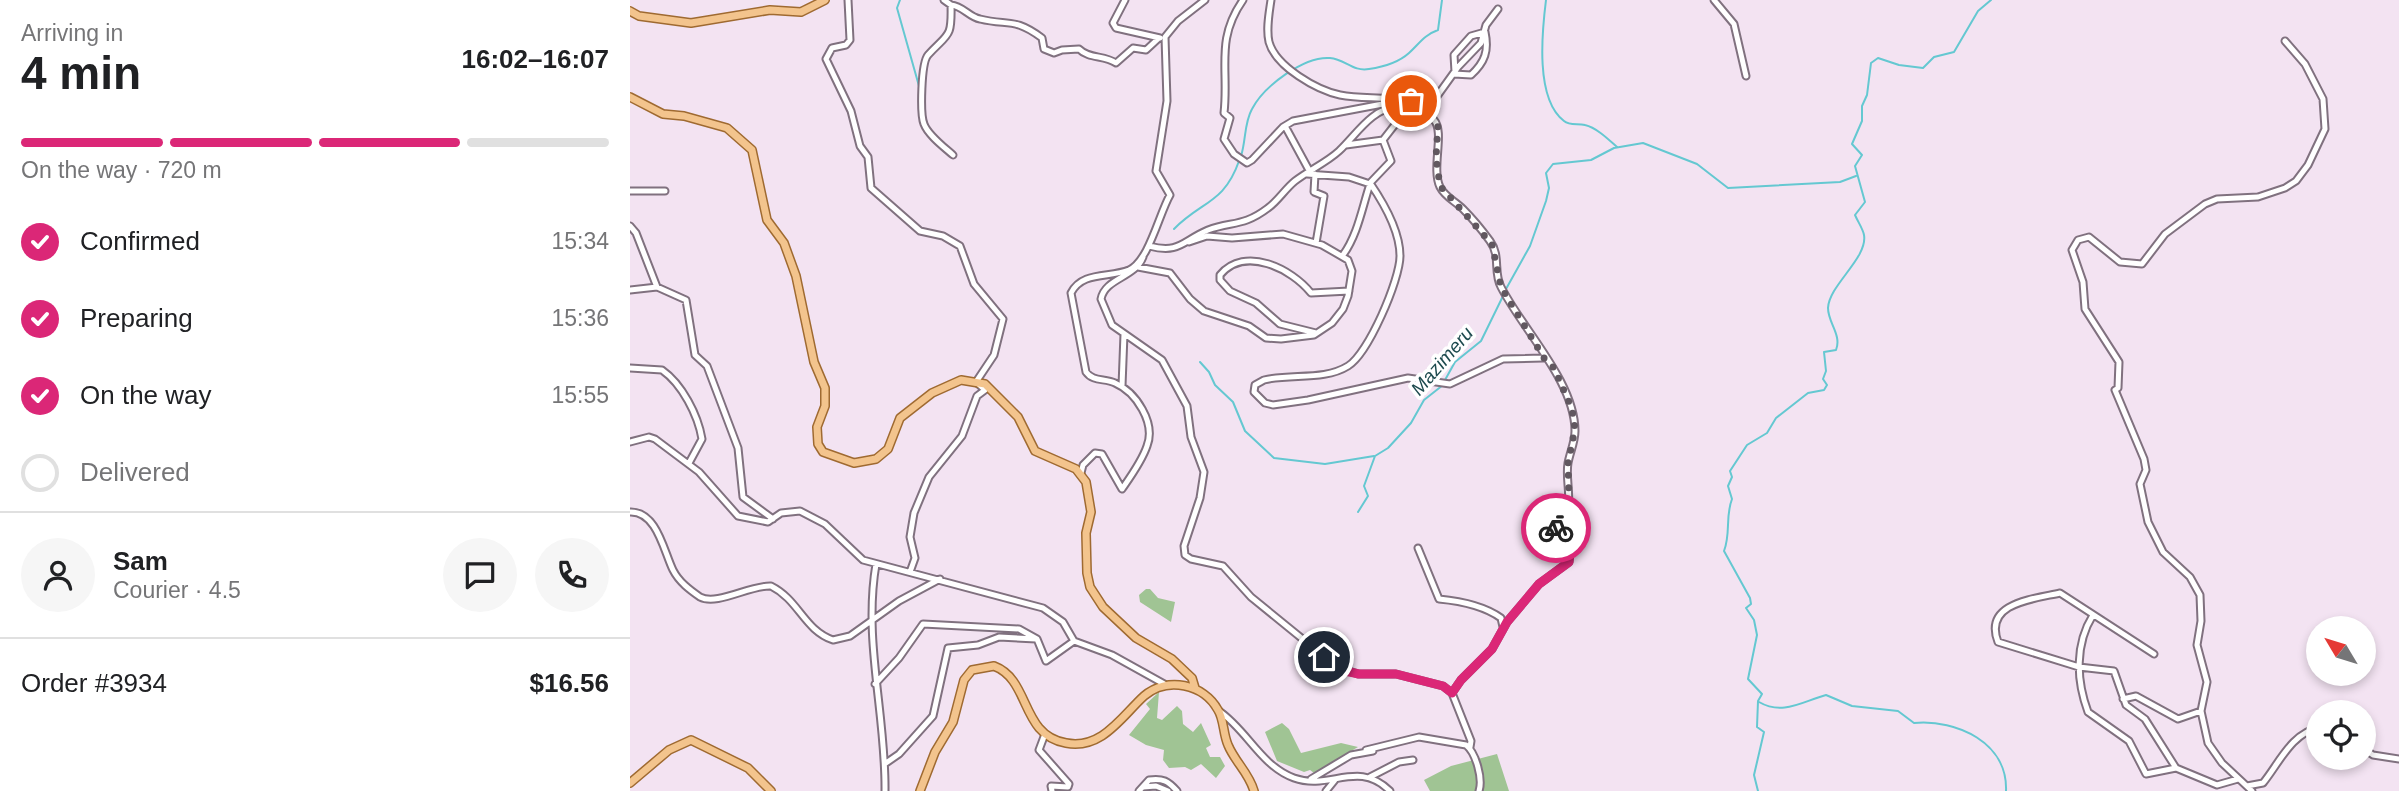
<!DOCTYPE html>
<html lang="en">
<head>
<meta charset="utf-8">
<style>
  :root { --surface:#fff; --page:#f6f6f6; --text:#202124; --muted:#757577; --line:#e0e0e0; --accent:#db2777 }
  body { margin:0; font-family:Helvetica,sans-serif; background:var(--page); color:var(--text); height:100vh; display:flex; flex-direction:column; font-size:26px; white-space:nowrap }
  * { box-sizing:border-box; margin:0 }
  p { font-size:23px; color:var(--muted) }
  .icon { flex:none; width:38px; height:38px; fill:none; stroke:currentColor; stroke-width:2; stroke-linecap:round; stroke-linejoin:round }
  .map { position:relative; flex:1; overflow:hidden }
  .sheet { display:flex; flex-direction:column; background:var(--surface); width:630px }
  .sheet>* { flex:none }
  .needle { width:46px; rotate:308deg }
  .buttons { position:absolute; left:1676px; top:616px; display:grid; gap:14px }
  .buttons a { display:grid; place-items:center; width:70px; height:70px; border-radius:50%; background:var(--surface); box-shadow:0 4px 10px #0003; font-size:35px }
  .pin { position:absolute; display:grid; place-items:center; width:60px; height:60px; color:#fff; margin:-30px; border:4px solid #fff; border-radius:50%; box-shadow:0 2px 7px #0007 }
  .courier { position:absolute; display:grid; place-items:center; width:70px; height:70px; margin:-35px; border:5px solid #db2777; border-radius:50%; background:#fff; color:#222; box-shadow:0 2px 9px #0007 }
  .head em { font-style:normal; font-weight:700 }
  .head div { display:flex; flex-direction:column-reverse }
  .head { display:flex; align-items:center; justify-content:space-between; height:119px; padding:0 21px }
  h1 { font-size:46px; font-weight:700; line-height:52px }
  .bar { display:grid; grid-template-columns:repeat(4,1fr); gap:10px 7px; align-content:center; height:84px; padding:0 21px }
  .bar i { height:9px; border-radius:5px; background:var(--line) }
  .bar .active { background:var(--accent) }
  .bar p { grid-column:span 4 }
  .line { display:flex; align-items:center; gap:18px; padding:0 21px; border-top:2px solid var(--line) }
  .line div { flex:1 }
  .round { display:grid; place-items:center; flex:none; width:74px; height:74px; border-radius:37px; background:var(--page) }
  ol { padding:0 21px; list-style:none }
  li { display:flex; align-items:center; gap:21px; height:77px }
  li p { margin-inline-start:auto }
  li .icon { padding:7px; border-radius:50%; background:var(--accent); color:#fff; stroke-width:4 }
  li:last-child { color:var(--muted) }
  li i { width:38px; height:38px; border:4px solid var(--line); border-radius:50% }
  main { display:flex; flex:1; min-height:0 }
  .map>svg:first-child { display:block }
  .green { fill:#a0c494 }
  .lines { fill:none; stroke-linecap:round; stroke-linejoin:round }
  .stream { stroke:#64c8d1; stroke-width:2 }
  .minor-casing { stroke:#80717f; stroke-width:9 }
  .major-casing { stroke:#9f6a31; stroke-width:10 }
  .minor { stroke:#fff; stroke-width:5 }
  .major { stroke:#f3c48d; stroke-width:7 }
  .done { stroke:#615860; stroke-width:7; stroke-dasharray:0 12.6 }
  .route { stroke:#db2777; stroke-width:9 }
  .labels { text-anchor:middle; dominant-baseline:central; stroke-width:7; stroke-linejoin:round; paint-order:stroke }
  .water-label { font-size:19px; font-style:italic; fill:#1d4a4e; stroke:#fff }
</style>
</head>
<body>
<main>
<section class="sheet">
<div class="head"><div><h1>4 min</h1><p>Arriving in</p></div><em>16:02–16:07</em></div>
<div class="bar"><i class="active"></i><i class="active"></i><i class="active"></i><i></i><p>On the way · 720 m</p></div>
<ol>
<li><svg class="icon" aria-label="check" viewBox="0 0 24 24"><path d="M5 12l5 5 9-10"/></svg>Confirmed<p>15:34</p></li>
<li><svg class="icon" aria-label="check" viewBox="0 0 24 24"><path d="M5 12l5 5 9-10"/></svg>Preparing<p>15:36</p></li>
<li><svg class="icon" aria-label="check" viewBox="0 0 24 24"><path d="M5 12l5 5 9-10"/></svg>On the way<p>15:55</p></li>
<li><i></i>Delivered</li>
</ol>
<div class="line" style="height:126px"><a class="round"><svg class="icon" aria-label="person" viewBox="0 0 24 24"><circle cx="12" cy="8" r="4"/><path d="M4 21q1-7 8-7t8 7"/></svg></a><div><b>Sam</b><p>Courier · 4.5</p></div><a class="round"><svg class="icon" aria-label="chat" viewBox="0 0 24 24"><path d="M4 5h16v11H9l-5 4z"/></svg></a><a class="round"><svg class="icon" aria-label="phone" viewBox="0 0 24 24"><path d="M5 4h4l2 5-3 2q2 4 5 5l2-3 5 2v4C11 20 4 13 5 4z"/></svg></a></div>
<div class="line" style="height:91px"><div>Order #3934</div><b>$16.56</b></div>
</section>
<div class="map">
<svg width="1769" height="791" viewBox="0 0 1769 791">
  <rect width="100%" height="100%" fill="#f3e3f2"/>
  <!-- green -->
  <path class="green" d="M516,589H520L528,598L545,602L541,622L510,602L509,595Z
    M529,692L527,718L532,720L547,706L552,711L553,724L563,732L571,723L581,745L576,748L580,757H590L595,766L586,778L571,764L561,770L555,767L539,768L533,760L534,750L516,745L499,735L520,709L516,704Z
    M652,723L659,729L671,753L711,743L728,747L684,773L680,770L674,772L647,761L635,732Z
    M867,754L879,791H800L794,780L821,766Z"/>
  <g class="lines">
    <!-- stream -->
    <path class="stream" d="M270,0L267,8L289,86
      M916,0C912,32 905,99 934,121C940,126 948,123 955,125C967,128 978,139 987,147
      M611,156C616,141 614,123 622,109C634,86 674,56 700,58C715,59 723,72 739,69C753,67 769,62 779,53C789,44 794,35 808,30L812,0
      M544,229C571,201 594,204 609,161
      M876,289L900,246L916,201L919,188L916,173L923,164L961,160L984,148L1013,143L1067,164L1098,188L1210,182L1226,176
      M570,362L579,372L585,385L603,402L615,431L644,458L695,464L744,456
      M815,380L825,362L851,341L874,294
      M728,512L738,496L734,486L745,456L758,448L781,423L794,400L813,385
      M1129,702C1153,716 1173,701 1196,695L1222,706L1268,711L1284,723C1327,719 1378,743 1376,791
      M1128,791L1124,775L1134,732L1127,727L1128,701L1132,694L1118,679L1127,635L1124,620L1116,608L1121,604L1120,598L1094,551C1101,533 1095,517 1102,499L1098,486L1102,477L1100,471L1117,445L1137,433L1146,418L1178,393L1194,390L1197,385L1193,379L1196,371L1194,352L1206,350C1212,335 1198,323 1198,308C1199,285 1238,258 1234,235C1233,229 1228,222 1225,215L1235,202L1225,166L1232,155L1222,144L1232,121V106L1237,95L1241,63L1248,58L1269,65L1293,68L1304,57L1324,52L1348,11L1361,0"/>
    <!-- minor casing -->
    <g class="minor-casing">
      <path id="minor" d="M218,0L220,40L216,45L202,48L196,59L221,111L230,146L238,157L241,188L290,231L313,236L330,246L344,284L373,319L364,355L346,382L355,390L347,396L332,436L299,477L284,513L280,537L285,558L280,572
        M314,0L321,5C322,39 318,33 298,55C291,63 290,114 294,124C298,135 314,147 323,155
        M495,0L483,23L486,28L530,38
        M613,0C585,40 599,69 594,113L600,118L594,139L604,154L617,163L622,160L653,127L663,121L758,103H780
        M641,0C639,14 636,29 639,42C646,67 687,90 710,95C745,102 777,90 804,120C815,132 801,168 810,187C815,197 825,201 833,209C842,218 852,230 860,241C871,256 863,272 871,287C893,330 945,382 945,431C945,442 940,452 938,463C935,480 943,499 935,515C932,520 928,523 926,528L927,538L940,552L939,562L909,584L877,622L862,649L831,680L822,693
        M1084,0L1104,24L1116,76
        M321,5C333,6 339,17 350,19C378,26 384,17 412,38L414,49L424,53L432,50L449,49C459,59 474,55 486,63L503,48L516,50L529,38
        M824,74L841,75C855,62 859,51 855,32L841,36L824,55L825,72
        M786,105L767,122L753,140L761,161L740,183C753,202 770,232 770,256C770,280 738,354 718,366C694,381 661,373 634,380L625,385L624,392L635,403L643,405L678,400L778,378L820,384L873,359L913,358
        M802,117L805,99L828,67L851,43L856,25L868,9
        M655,126L680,172
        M716,145L753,140
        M677,174L719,177L740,184C732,208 728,234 713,255
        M685,174L684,192L694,196L686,243
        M0,191H35
        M0,226L6,233L27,287L56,300L65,355L77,366L108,448L113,497L143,519
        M519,246C550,254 552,241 578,230C602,221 613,227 638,208C648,201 655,189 665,181C679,170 696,163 709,151C727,134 741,109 768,106
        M513,257C505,278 475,278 471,299L482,325L532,360L557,406L561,437L574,472L570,498L554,546L555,555L561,559L593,566L621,597L707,667L728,674H766L813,686L822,693L841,741L840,747
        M508,267L540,273L560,299L574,311L619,326L636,338L651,339L684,335L702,323L713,309L718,296L722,271L718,260L692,245L653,234L602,238L577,236L559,242
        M0,290L27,287
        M686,333L650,324L626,303L600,291L590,280V275C615,245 662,269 681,293L719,291
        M0,368L32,370C52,384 68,415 72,439L59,463
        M492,386L494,334
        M0,442L19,437L25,439L69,472L108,516L138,522L151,513L170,511L195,524L233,560L413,608L433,622L444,641L482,655L536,685
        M451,473L453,465L465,453L472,454L492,489C501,476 512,461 517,446C526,423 506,392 485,383C475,378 463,382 456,372L441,293C452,271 479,278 499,270C519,261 529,214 540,195L526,171L537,101L535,37L548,21L575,0
        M0,512C27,511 34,552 43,570C49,582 60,590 70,597C87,606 120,585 141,586C169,600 174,630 203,640L220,636L269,601L310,579
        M788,548L809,599C830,601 853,605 871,618L873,627
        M246,564C233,641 256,714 255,791
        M1463,615C1445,644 1446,680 1458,712L1499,741L1516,774L1546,768
        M1524,654L1430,593C1403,599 1353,603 1368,642L1449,667L1484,671L1496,705L1515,719L1546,768L1587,785L1608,779
        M245,684L269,658L293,624L389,629L407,639L416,661L444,641
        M1493,699L1506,696L1548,719L1571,711
        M589,711C617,730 631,766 664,778C700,791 728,759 760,791
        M415,734L409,750L439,784L438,787L421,786L422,791
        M1734,749L1743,755L1769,759
        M736,750L789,737L836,745C846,753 853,779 849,791
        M256,763L269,754L303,716L318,648L348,645L369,637L406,639
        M740,777L769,762L783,760
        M681,779L721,755L743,751
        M1617,786L1633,783C1648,765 1662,732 1689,728
        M513,787L526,786L538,791
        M509,791L519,780C533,778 538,781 547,791
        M696,791L705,780
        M1622,791L1592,763L1578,743L1571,711L1577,682L1567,645L1571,621L1570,595L1560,577L1533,552L1518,522L1510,484L1516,470L1514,459L1485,390L1488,388L1489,362L1455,309L1453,282L1442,250L1448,240L1459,237L1490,262L1512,264L1535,234L1575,204L1587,199L1628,197L1655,188L1666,181L1678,165L1695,129L1693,99L1675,64L1655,41"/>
    </g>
    <!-- major casing -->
    <g class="major-casing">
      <path id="major" d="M0,11L9,16L61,23L140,10L171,12L195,0
        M0,97L33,114L54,116L97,128L122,150L137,220L154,243L166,276L184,362L195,388V406L187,427L188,444L193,452L224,463L246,459L258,449L270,418L302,393L331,380L355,384L388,417L405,451L446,469L456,482L461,512L456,533L457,573L460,587L473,607L506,638L542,659L562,678L565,688
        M0,783L39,750L61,740L118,768L141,791
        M290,791L305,752L323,722L334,680L342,670L364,666C401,680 390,735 436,743C472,750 492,716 514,696C537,676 574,684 588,710C594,719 593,734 598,745C605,762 619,773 624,791"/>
    </g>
    <!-- minor -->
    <use href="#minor" class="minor"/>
    <!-- major -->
    <use href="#major" class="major"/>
  </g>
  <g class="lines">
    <!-- done -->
    <path class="done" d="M781,101L808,125L806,158L810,186L862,244L871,287L914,358L924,368L942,409L945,429L938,463L939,497L936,514L926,528"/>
    <!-- route -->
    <path class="route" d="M694,657L715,671L729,674H766L813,686L822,693L831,680L862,649L877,622L909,584L939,562L940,552L927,538L926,528"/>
  </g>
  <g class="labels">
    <!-- water labels -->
    <g class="water-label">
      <text transform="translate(812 361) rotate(-49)">Mazimeru</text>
    </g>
  </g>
</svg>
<div class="buttons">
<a><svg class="needle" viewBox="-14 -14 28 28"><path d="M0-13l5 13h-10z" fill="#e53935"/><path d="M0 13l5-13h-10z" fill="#757577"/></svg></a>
<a><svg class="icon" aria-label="locate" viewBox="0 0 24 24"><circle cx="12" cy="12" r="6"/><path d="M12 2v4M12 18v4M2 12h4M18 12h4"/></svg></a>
</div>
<div class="pin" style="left:781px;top:101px;background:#ea580c"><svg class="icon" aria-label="bag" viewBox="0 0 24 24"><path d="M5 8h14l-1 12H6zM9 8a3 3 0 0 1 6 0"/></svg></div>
<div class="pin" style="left:694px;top:657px;background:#1f2937"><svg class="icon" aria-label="home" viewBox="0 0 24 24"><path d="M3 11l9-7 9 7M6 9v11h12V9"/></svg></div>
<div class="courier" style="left:926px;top:528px"><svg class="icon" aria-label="bike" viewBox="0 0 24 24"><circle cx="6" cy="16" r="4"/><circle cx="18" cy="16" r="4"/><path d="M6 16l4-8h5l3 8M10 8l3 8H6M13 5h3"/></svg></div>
</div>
</main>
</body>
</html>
